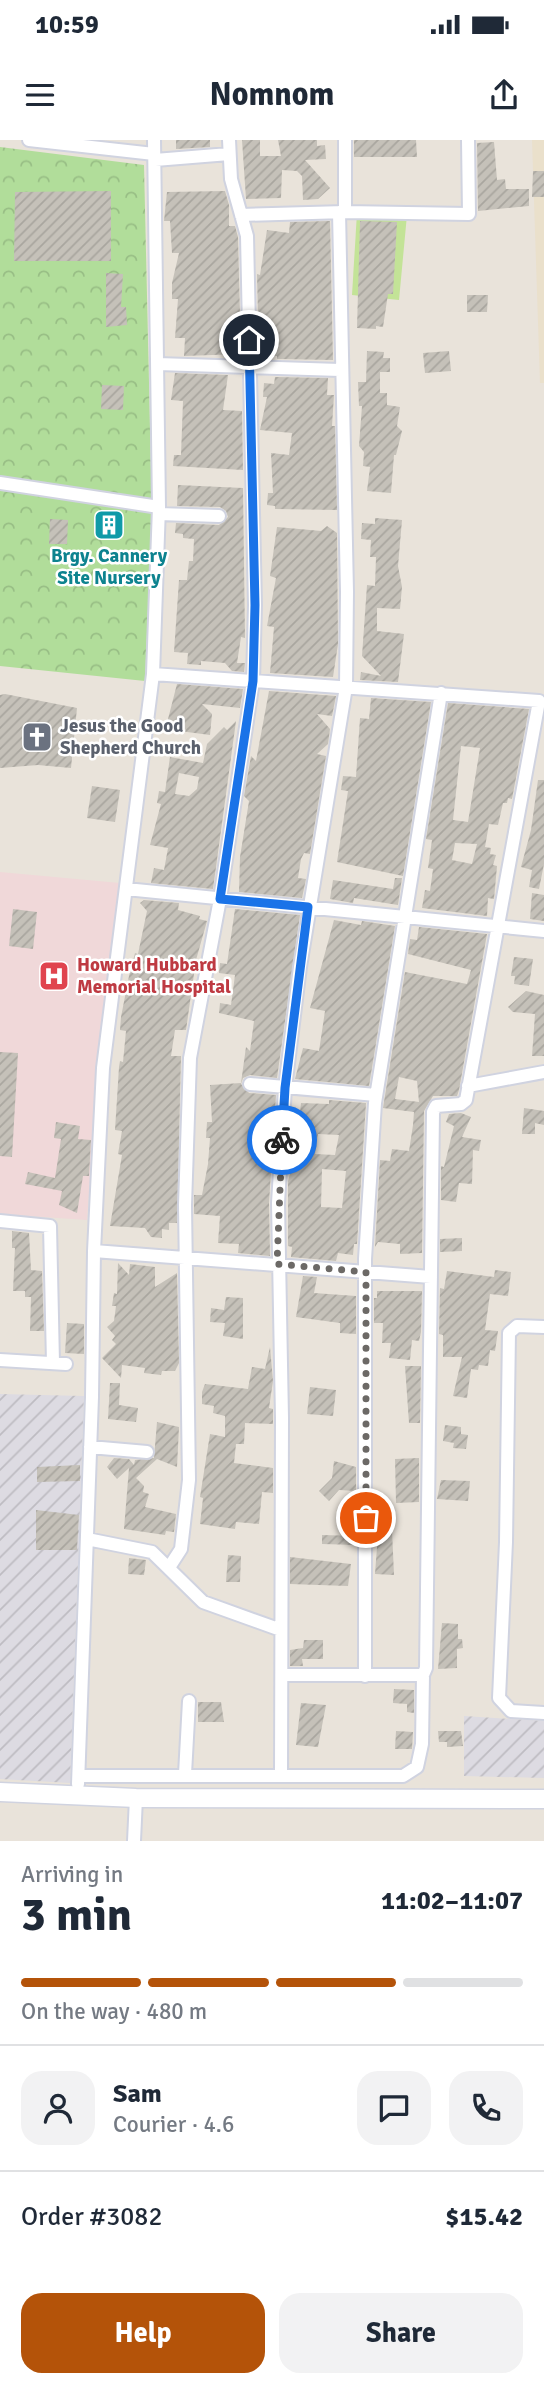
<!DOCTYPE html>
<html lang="en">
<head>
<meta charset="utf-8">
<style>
  :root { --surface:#fff; --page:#f2f2f3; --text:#1f2937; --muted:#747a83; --line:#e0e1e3; --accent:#b45309 }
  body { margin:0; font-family:Signika,sans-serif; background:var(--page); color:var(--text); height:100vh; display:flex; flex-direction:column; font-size:26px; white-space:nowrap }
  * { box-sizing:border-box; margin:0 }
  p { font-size:23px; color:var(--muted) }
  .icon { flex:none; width:38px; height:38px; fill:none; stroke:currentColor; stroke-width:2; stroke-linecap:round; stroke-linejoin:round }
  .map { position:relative; height:1701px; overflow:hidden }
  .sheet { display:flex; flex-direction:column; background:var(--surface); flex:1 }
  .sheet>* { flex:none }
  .pin { position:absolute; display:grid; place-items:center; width:60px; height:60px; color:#fff; margin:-30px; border:4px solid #fff; border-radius:50%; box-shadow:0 2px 7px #0007 }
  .courier { position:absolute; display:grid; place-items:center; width:70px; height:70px; margin:-35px; border:5px solid #1a73e8; border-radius:50%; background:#fff; color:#222; box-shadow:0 2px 9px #0007 }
  .summary em { font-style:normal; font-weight:700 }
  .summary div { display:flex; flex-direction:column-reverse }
  .summary { display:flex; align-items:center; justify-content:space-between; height:119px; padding:0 21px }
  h1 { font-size:46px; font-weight:700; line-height:52px }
  .bar { display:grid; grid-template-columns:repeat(4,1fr); gap:10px 7px; align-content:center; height:84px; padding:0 21px }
  .bar i { height:9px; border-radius:5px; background:var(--line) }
  .bar .selected { background:var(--accent) }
  .bar p { grid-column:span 4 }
  .line { display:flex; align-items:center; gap:18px; padding:0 21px; border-top:2px solid var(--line) }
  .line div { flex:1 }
  .round { display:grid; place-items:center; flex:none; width:74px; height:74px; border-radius:21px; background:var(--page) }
  .action { display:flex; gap:14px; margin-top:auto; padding:14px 21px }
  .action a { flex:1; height:80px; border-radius:21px; background:var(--accent); color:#fff; font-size:28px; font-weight:700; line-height:80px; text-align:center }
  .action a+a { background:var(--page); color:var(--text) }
  .status { display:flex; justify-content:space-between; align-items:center; height:49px; padding:0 35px; background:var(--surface); direction:ltr }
  .status svg { height:19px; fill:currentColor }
  header { display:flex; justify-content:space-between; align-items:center; height:91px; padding:0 21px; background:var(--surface); font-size:32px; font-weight:700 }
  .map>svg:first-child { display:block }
  .industrial { fill:url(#industrial-furrows) }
  .education { fill:#eae0cb }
  .medical { fill:#f0d8d9 }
  .park { fill:url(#park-crowns) }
  .pitch { fill:#c3e397 }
  .building { fill:url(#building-hatch); fill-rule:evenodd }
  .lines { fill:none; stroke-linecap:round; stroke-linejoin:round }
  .street-casing { stroke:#d0d3e0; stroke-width:16 }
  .secondary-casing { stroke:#d0d3e0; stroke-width:21 }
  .street { stroke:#fff; stroke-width:12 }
  .secondary { stroke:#fff; stroke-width:18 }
  .done { stroke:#6c6966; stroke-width:7; stroke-dasharray:0 12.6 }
  .route { stroke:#1a73e8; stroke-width:9 }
  .labels { text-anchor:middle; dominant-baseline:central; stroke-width:5; stroke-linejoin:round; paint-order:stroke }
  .culture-label { font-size:19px; font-weight:bold; fill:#0d838f; stroke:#fff }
  .worship-label { font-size:19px; font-weight:bold; fill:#5b616d; stroke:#fff; text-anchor:start }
  .health-label { font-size:19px; font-weight:bold; fill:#be3a42; stroke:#fff; text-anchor:start }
</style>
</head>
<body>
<div class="status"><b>10:59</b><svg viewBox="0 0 49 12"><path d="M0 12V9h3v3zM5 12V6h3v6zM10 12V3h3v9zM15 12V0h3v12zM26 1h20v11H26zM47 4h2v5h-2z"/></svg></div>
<header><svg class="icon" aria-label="menu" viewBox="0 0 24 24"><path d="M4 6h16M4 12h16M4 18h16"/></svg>Nomnom<svg class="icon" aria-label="share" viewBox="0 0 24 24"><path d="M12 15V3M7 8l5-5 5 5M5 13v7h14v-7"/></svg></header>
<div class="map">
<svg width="544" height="1701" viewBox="0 0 544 1701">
  <defs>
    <pattern id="industrial-furrows" width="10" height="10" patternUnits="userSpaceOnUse" patternTransform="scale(1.75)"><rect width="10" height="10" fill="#dddbe2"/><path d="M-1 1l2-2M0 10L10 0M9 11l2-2" fill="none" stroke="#bebcc2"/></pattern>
    <pattern id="park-crowns" width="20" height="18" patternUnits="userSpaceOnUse" patternTransform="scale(1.75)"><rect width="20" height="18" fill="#b1dd9a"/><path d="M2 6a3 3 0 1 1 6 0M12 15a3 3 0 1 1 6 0" fill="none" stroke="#98be85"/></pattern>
    <pattern id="building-hatch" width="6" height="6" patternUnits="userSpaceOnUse" patternTransform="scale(1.75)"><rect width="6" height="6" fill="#c5c1b9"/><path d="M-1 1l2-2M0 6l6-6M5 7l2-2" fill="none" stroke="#a9a69f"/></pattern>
  </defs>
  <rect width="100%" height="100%" fill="#e9e3da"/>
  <!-- industrial -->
  <path class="industrial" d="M0,1254L84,1256L70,1643L0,1639Z
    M464,1576L544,1581V1638L464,1636Z"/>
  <!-- education -->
  <path class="education" d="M532,0H544V243H540Z"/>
  <!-- medical -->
  <path class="medical" d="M0,732L120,743L98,928L87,1080L0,1074Z"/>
  <!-- park -->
  <path class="park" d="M0,7L144,25L152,373L145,541L0,526Z"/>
  <!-- pitch -->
  <path class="pitch" d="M357,73L407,75L399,160L352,155Z"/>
  <!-- building -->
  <path class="building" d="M176,0H210V7L176,9Z
    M242,0H260V16H281L278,0H317V6L325,5L326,19L305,20L330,48L318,59L303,60L302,36L297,31L282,30L281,58L246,59Z
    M354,0H416L417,17H354Z
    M494,2L497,40L505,39L506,49H529V66L478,71L477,3Z
    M533,31H544V57H532Z
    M111,51V121H14L15,52Z
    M225,51L229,65V86H235L238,97L241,214L184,216L185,198H175L178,159H172V143L179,113H172L170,81H164L167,52Z
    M330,81L333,220L277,219V216H273L275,198L269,193L270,179L258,178L257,134L260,135L267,90L289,93L290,82Z
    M360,81L397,82L393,154H388L383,187L376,186V189L357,188Z
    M106,133L123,134L121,167H126L127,185L106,187Z
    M467,155H488L487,172H467Z
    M367,211L384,212L383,218H390V232H380V253H387V265L400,267L397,286L402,291L396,315H394L391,353L367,351L370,327L363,326L364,312L359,306L362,266H359L358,242H366Z
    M449,211L451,231L425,233L423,213Z
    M175,233L228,235L223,270L242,271L243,330L173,326L174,315H181L183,261L171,260Z
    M275,237L328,238L327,255H334L332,286H335L337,370L275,369V366L267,365L268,353H273L271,313L289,315L292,293L260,290L267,257H263L264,243L274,244Z
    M102,245L124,246L123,270L101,269Z
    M178,345L243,348L245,498L241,497L237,523H245L244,532L232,531L225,523L201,521V525L187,524L188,513L174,512L179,440H187L189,421H193L194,399L183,398V394L175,393L176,383L219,385L228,377L226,371L220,367L177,366Z
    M375,378L402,380L398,426L402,447L400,469L377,468V491L404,494L398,542L360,540L361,532L381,536L362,516L367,445L375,446L376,417H370L371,400L361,399L362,383L375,384Z
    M50,379L68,380L67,404H49Z
    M327,386L337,393L338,504L333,537L270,533L274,487L267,486L276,438L270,436L277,387L321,391Z
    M177,544L243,549L240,568L202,564L212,574L210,595L172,590L168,579Z
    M269,551L336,556L332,576L317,574L330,589L328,604L317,614L326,616L310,714L304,713L301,719L298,738L306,739L302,758L239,752L240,717L249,661L244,656L251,616L256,621Z
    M5,554L77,568L71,628L38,625L0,628V555Z
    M371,558L431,562L403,736L337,722L348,651L341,650L343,636L356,637L360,578L369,579Z
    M448,563L529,569L512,659L508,658L507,663H503L498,685L489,684L485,707L491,708L490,714L496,715L493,725L497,726L494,759L488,758L487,776L422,768L425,750L430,751L433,729L428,728L432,700L426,699ZM461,606L480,608L468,682L453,680ZM455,703L477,704L472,724L452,720Z
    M236,581L213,749L151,743L154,728L164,730L168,708L150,705L161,664L157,663L159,651L165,652L170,617L203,623L207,604L224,587L227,590ZM179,633L199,637L197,649L189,656L175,654Z
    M538,640H544V724L539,749L529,747L532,730L521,727L531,690Z
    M92,646L120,650L115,682L87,678Z
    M395,738H402L398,765L354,758L353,763L330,759L333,740L393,749Z
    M532,753L544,755V781L530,779Z
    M144,760L179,763L178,770L200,776L199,779L207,781L196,820L186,890H175L171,916H181L177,1083H169V1090L162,1089V1098L151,1097L145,1088L110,1086L122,1015L118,1014L122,991L115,990L119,927L120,921L123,922L126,891L120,890L121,877L129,836L135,813L138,814L147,771L140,763Z
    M13,769L37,772L33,809L9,806Z
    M235,769L300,775L277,938L250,935L243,938L241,944L249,953L276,955L269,1063L270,1116L238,1113L239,1104L218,1103L220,1076L194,1074V1055H202L208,1024L210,998H206L207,982H212L210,945L241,943L246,907L250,911L254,881L219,873L220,863L231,865L235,835L219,833L220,823L227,824Z
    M334,780L361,785L362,781L395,786L369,946L295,939L303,908L319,911L325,871L310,868Z
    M419,787L487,794L459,950L457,956H433L424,971L422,1113L400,1114V1104L378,1102L375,1107L380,1020L390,1021L392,1009L409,1011L413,985L414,972L383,968L405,832L467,844L471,830L408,814L410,799L417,800ZM399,937L417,941L419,962L395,959Z
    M514,817L533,819L529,846L514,844L515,836H511Z
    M526,851L544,855V916H532L535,874L513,872L508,867Z
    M0,912L18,913L12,1017L0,1016Z
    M329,960L366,963L357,1104H354L353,1115L338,1113L336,1121L291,1117L292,1107L288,1106V1041L293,1023L301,1026L306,990H298L301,963L329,964ZM318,994L339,995L335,1015L315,1014ZM322,1029L346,1031L342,1068L321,1067Z
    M524,968L544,971V985L535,983V994H522Z
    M461,973L471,977L462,997L481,1000L479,1011L473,1010L472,1044L459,1043L456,1062L441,1060V1026L444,1027L454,986L446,982L449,974Z
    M56,982L80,986L78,999L91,1000L89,1036H83L77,1073L59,1065L62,1051L25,1044L28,1032L55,1038L61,999L54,998Z
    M12,1091L29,1093L31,1130L42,1131L44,1191H30L31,1157H25V1151H13L15,1108H12Z
    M462,1098V1111L440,1112V1099Z
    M118,1123L129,1135L130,1124L155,1127V1147L177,1133L179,1223L175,1231H162L161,1235L144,1233L145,1228L122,1225L121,1238L102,1218L116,1204L112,1200L115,1196L107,1187L114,1181L116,1166H112L114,1153L117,1154Z
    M495,1130L511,1132L508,1156L490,1154L485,1190L498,1191L495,1211L490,1210L488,1226L479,1225L478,1230L471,1229L467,1258L453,1256L462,1217H443V1195L439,1194L440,1148L444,1149L447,1131L494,1137Z
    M303,1136L317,1137L314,1153L356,1156V1194L340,1193V1183L296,1177Z
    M377,1151H422L421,1192L419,1201L412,1200L410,1220L389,1218L391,1203H382L383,1183H374V1158H377Z
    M226,1157L243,1158V1199L223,1196L225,1183L210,1182L211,1168L224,1170Z
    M67,1183L84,1184V1214L65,1213Z
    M270,1207L273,1241L269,1268L273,1269V1284L245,1283L244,1304H236L234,1323L273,1328V1353L262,1352L259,1384L236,1382L235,1389L200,1384L203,1358L200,1357L210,1294L225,1297V1276L213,1273L214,1266L202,1264V1252L205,1244L248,1249L252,1227L265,1229Z
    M405,1226H421L420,1283H409Z
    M110,1243H120L119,1265L138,1268L136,1282L108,1279Z
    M310,1247L336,1250L333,1276L307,1274Z
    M157,1282L179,1287L177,1327L157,1319L136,1338L144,1346L143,1352L149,1354L145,1367L176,1374L174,1392L166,1391L165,1395L124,1389L129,1328L117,1339L107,1327L114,1318L129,1319L134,1325L135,1320L154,1318Z
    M445,1285L461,1287V1294L468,1295L466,1309L453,1308L454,1303L443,1301Z
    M419,1318V1362L396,1363L395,1319Z
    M334,1321L356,1327V1351L339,1350L329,1361L319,1351L332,1338Z
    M80,1325V1341L37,1342V1327Z
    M441,1340L470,1341L468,1361L437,1359Z
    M380,1367H391L394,1435L375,1434Z
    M36,1370L79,1375L77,1410H36Z
    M322,1395L356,1396V1405L322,1404Z
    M228,1415L241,1416L240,1442H226Z
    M290,1417L351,1424L348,1446L290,1444Z
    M129,1418L146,1420L144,1435L128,1434Z
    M442,1483L458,1484V1499H462L463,1508L457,1509V1528L438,1529Z
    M304,1500H323V1519H302L303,1526H290V1510L303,1508Z
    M394,1549L414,1550V1573L407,1572V1564L393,1563Z
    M198,1562H221L224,1582H198Z
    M301,1563L326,1565L318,1607L296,1605Z
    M396,1591L413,1592L412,1609H395Z
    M438,1591H461L463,1606L447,1607V1602H439Z"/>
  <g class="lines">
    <!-- street casing -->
    <g class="street-casing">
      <path id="street" d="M29,0L154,14
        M155,20L229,14
        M345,72V0
        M241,75L345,72L469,74L468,0
        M158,224L340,230
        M0,343L159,367
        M159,374L219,376
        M126,749L544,791
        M250,944L376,955
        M468,946L544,932
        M0,1081L50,1086L53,1223
        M94,1111L431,1137
        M544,1187L517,1186L509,1193L506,1402L499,1558L511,1571L544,1573
        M0,1220L66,1224
        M90,1307L147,1312
        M87,1399L152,1412L203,1462L281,1490
        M170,1426L181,1409L189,1340L185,1065L190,918L220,759L253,541L255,465L247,96L231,39L229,0
        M283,1535H423
        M365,1536V1119L375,963L441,553
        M185,1634L189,1561
        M281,1635L282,1278L278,1063L285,948L300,827L346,547L347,452L339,72
        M79,1636H403L417,1627L422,1604L423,1535L426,1528L433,972L436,966L461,964L466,960L539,561L153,534
        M78,1644L92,1257L94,1111L103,928L153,534L159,367L154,0
        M134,1701L136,1658"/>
    </g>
    <!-- secondary casing -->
    <g class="secondary-casing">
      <path id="secondary" d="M0,1652L136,1658L544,1659"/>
    </g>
    <!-- street -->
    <use href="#street" class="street"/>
    <!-- secondary -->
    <use href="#secondary" class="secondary"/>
  </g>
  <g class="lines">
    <!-- done -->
    <path class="done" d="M282,1000L277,1124L366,1132V1378"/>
    <!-- route -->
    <path class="route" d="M249,200L255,465L253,541L220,759L308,767L285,948L282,1000"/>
  </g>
  <!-- icons -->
  <defs>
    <g id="building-square" transform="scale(1.575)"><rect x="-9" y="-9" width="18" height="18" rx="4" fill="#0f9aa8" stroke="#fff"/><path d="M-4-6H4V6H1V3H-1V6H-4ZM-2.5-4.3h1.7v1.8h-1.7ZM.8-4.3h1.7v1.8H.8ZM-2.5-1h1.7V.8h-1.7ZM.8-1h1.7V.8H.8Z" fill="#fff"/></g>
    <g id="church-square" transform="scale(1.575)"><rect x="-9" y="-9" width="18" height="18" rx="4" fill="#6b7280" stroke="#fff"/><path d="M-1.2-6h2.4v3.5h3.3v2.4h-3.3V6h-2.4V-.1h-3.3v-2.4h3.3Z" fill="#fff"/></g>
    <g id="hospital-square" transform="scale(1.575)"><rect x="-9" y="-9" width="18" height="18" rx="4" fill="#e0444e" stroke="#fff"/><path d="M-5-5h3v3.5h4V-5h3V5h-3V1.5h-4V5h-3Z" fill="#fff"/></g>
  </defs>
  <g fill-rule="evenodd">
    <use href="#building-square" x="109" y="385"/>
    <use href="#church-square" x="37" y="597"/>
    <use href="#hospital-square" x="54" y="836"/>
  </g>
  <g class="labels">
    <!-- culture labels -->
    <g class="culture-label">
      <text x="109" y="416">Brgy. Cannery<tspan x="109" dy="22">Site Nursery</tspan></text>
    </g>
    <!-- worship labels -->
    <g class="worship-label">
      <text x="60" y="586">Jesus the Good<tspan x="60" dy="22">Shepherd Church</tspan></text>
    </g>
    <!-- health labels -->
    <g class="health-label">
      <text x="77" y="825">Howard Hubbard<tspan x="77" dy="22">Memorial Hospital</tspan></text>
    </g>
  </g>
</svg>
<div class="pin" style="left:366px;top:1378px;background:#ea580c"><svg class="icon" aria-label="bag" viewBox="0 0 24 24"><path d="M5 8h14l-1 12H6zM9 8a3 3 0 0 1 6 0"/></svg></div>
<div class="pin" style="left:249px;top:200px;background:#1f2937"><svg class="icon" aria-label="home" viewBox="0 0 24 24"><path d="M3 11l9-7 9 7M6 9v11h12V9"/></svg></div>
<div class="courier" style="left:282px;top:1000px"><svg class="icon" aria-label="bike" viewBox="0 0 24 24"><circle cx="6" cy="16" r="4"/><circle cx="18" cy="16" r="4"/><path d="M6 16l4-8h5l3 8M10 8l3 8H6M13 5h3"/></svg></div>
</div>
<section class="sheet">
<div class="summary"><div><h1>3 min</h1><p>Arriving in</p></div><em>11:02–11:07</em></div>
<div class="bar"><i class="selected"></i><i class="selected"></i><i class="selected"></i><i></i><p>On the way · 480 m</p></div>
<div class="line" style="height:126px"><a class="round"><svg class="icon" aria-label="person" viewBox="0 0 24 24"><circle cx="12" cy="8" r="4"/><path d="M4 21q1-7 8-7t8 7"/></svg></a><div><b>Sam</b><p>Courier · 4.6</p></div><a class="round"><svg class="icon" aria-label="chat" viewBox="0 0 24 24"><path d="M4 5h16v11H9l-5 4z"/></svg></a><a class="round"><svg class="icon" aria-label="phone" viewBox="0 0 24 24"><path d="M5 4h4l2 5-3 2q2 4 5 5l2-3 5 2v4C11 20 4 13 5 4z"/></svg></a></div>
<div class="line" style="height:91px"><div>Order #3082</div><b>$15.42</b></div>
<div class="action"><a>Help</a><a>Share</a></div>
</section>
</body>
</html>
